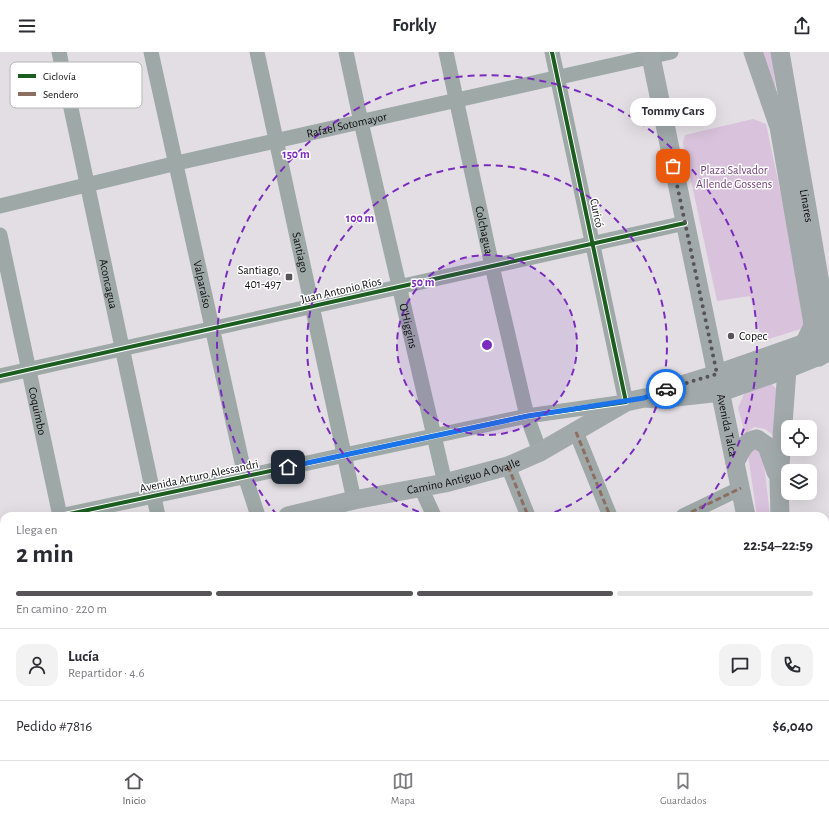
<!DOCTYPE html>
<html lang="es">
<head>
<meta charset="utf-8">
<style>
  :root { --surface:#fff; --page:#f2f2f3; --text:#2b2b33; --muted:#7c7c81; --line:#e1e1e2; --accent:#585559 }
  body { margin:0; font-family:"Alegreya Sans",sans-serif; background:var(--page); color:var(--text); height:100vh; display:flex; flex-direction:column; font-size:15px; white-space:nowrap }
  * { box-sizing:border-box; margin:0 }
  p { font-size:13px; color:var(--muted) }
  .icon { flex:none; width:22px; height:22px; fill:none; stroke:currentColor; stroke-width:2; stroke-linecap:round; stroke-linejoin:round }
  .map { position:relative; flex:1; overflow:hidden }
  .details { position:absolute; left:0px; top:460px; width:829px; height:248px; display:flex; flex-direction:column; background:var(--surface); border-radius:12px 12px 0 0; box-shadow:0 4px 16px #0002 }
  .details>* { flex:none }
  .controls { position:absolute; left:781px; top:368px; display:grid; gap:8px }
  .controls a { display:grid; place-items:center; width:36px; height:36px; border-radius:8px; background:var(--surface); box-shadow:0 4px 16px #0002; font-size:20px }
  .pin { position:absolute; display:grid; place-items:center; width:34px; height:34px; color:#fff; margin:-17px; border-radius:8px; box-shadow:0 2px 6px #0006 }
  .courier { position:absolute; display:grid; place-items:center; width:40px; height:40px; margin:-20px; border:3px solid #1a73e8; border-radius:50%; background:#fff; color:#222; box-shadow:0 1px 5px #0007 }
  .bubble { position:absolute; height:28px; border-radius:12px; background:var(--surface); box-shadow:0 4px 16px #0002; font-size:13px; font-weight:700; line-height:28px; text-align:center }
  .head em { font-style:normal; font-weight:700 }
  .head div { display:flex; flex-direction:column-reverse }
  .head { display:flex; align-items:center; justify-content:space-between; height:68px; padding:0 16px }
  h1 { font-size:26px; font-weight:700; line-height:30px }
  .bar { display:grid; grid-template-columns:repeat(4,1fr); gap:6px 4px; align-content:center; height:48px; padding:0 16px }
  .bar i { height:5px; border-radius:3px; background:var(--line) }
  .bar .on { background:var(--accent) }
  .bar p { grid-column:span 4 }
  .line { display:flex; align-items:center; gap:10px; padding:0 16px; border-top:1px solid var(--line) }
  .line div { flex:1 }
  .round { display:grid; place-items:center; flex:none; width:42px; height:42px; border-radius:12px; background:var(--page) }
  header { display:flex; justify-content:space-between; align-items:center; height:52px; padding:0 16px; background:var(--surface); font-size:18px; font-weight:700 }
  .menu { display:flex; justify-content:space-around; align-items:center; height:56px; border-top:1px solid var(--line); background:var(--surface); font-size:11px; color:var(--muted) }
  .menu a { display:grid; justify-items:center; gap:2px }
  .menu .on { color:var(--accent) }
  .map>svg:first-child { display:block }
  .green { fill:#d9c2db }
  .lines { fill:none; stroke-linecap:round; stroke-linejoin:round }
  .minor { stroke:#9da8a7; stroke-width:15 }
  .major { stroke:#a1a9aa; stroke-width:19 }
  .quiet { stroke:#8d6e63; stroke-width:3; stroke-dasharray:6 3; stroke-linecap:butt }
  .cycleway-casing { stroke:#fff; stroke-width:6 }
  .cycleway { stroke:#1b5e20; stroke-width:4 }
  .done { stroke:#585559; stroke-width:4; stroke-dasharray:0 7.2 }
  .route { stroke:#1a73e8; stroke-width:5 }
  .ring { fill:none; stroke:#7b2cbf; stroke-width:2; stroke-dasharray:7 5 }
  .poi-dot { fill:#585559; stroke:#fff; stroke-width:1.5 }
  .labels { text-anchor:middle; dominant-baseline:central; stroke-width:3; stroke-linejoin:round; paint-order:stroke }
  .street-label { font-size:12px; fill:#0d0b0e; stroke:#fff }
  .park-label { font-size:12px; fill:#743f7a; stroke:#fff }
  .poi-label { font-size:12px; fill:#0d0b0e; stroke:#fff; text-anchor:end }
  .key { fill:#fff; stroke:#b6b6b7; stroke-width:1 }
  .key-label { font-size:11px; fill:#0d0b0e }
  .centre { fill:#7b2cbf; stroke:#fff; stroke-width:2 }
  .ring-label { font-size:12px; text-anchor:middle; font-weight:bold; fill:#7b2cbf; stroke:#fff; stroke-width:3; stroke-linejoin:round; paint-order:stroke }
</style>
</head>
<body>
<header><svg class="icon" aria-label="menu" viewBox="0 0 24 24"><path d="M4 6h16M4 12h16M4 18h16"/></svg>Forkly<svg class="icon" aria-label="share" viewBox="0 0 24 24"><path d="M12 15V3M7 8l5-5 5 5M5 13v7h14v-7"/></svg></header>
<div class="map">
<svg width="829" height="708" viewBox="0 0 829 708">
  <rect width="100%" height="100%" fill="#e2dee3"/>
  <!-- green -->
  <path class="green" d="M761,0H772L777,49Z
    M753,67L766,72L808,270L804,276L762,289L750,244L717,249L683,91L685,83Z
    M771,331L778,339L776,385L765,377L754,375L745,382L738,356L744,342Z
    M754,395L763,403L770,464H757L748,403Z
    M540,704H565L564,708H532Z"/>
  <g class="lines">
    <!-- minor -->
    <g class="minor">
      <path id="s1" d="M59,0L158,464"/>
      <path id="s2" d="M151,0L245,424L258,464"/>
      <path id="s3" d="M257,0L354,448"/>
      <path id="s4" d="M346,0L361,70L445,431"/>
      <path id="s5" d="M446,0L492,214L527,364L540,400"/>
      <path id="s6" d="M0,154L177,111L671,0"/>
      <path id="s7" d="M0,183L60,464"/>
      <path d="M0,324L685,171"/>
      <path d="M576,380L610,464"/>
      <path d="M508,414L528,464"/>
      <path d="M421,436L434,464"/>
      <path d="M60,464L527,364L626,350L552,0"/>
      <path d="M683,464L741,436"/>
      <path d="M0,477L4,476"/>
      <path d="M380,704L394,708"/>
      <path d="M451,704L453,708"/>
      <path d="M655,704L665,708"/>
      <path d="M505,708L513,704"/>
      <path d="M571,708L572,704"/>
      <path d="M688,708L698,704"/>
    </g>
    <!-- major -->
    <g class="major">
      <path id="s8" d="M650,0L746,464"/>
      <path d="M753,0L779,75L812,266L813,274L805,290"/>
      <path id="s9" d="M780,0L829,283L819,305"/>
      <path d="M668,337L717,322L817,287"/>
      <path d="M735,410C741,400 744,389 757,387L767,394L776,420"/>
      <path id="s10" d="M288,464L354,448L445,431L508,414L540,400L626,350L644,346L658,347L721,340L787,317L829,300"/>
      <path d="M780,464L779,427L787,317"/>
      <path d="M0,551L4,550"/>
      <path d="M795,704L796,708"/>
      <path d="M822,704V708"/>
    </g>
    <!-- quiet -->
    <path class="quiet" d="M576,380L610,464
      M508,414L528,464
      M683,464L741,436
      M451,704L453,708
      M571,708L572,704"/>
    <!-- cycleway casing -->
    <g class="cycleway-casing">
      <path id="cycleway" d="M0,324L685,171
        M60,464L527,364L626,350L552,0"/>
    </g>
    <!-- cycleway -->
    <use href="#cycleway" class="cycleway"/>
  </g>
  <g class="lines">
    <!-- done -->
    <path class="done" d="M666,337L717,322L673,114"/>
    <!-- route -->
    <path class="route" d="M288,415L528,364L644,346L666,337"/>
  </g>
  <!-- distance rings -->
  <circle cx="487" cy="293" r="90" fill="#7b2cbf" fill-opacity=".12"/>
  <g class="ring">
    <circle cx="487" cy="293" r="90"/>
    <path d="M430 464A180 180 0 1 1 544 464"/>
    <path d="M277 463A270 270 0 1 1 697 463"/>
  </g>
  <!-- markers -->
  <g class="poi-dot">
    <rect x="285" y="221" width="8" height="8" rx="2"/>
    <circle cx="731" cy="284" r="4"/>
  </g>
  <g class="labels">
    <!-- street labels -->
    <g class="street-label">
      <text stroke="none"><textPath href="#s6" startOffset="356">Rafael Sotomayor</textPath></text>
      <text stroke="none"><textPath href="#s9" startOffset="156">Linares</textPath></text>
      <text transform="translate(597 161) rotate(78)">Curicó</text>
      <text stroke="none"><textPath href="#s5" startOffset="182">Colchagua</textPath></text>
      <text stroke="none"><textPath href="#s3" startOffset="205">Santiago</textPath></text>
      <text stroke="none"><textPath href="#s1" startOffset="237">Aconcagua</textPath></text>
      <text stroke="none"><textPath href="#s2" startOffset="238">Valparaíso</textPath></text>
      <text transform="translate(341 238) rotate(-13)">Juan Antonio Ríos</text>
      <text stroke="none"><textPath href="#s4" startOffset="281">O'Higgins</textPath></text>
      <text stroke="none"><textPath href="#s7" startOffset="180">Coquimbo</textPath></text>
      <text stroke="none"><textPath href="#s8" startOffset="381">Avenida Talca</textPath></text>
      <text stroke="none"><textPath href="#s10" startOffset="180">Camino Antiguo A Ovalle</textPath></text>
      <text transform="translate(199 424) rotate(-12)">Avenida Arturo Alessandri</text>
    </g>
    <!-- park labels -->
    <g class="park-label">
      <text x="734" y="118">Plaza Salvador<tspan x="734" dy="14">Allende Gossens</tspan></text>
    </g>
    <!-- poi labels -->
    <g class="poi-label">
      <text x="281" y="218">Santiago,<tspan x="281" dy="14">401-497</tspan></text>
      <text x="739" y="284" text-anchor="start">Copec</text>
    </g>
  </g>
  <!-- legend -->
  <rect x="10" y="10" width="132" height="46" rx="6" class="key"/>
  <rect x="18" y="22" width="18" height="4" fill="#1b5e20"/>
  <rect x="18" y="40" width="18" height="4" fill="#8d6e63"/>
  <g class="key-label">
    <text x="43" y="28">Ciclovía</text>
    <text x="43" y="46">Sendero</text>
  </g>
  <circle cx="487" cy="293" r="6" class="centre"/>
  <g class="ring-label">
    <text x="296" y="106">150 m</text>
    <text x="360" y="170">100 m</text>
    <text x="423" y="234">50 m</text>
  </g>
</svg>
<div class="controls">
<a><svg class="icon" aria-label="locate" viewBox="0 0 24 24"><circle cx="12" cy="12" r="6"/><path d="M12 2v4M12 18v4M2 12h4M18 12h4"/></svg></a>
<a><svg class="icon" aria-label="layers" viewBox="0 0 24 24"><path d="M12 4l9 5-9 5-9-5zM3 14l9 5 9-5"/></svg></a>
</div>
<div class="pin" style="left:673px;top:114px;background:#ea580c"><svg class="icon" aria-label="bag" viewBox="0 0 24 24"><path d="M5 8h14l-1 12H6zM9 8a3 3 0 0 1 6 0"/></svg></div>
<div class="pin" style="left:288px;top:415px;background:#1f2937"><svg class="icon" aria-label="home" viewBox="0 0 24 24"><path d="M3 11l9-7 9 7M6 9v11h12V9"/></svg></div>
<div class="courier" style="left:666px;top:337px"><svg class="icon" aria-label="car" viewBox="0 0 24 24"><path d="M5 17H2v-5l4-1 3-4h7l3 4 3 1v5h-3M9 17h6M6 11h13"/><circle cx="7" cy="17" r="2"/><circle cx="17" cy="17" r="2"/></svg></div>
<div class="bubble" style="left:630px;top:46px;width:86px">Tommy Cars</div>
<section class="details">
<div class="head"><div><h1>2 min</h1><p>Llega en</p></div><em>22:54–22:59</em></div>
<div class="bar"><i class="on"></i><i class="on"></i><i class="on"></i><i></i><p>En camino · 220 m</p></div>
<div class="line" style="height:72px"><a class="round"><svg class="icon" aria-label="person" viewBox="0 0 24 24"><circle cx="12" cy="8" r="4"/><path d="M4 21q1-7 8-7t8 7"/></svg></a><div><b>Lucía</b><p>Repartidor · 4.6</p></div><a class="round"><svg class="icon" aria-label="chat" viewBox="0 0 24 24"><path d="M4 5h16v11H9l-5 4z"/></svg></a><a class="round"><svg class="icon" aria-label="phone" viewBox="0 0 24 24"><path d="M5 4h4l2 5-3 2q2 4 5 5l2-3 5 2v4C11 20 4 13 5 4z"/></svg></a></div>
<div class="line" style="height:52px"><div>Pedido #7816</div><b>$6,040</b></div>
</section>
</div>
<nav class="menu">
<a class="on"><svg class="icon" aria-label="home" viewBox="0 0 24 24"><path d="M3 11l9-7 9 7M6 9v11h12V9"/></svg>Inicio</a>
<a><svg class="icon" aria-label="map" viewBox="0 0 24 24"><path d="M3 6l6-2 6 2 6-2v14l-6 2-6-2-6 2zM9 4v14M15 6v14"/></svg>Mapa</a>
<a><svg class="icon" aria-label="saved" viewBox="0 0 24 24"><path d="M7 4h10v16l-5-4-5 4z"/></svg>Guardados</a>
</nav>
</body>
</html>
